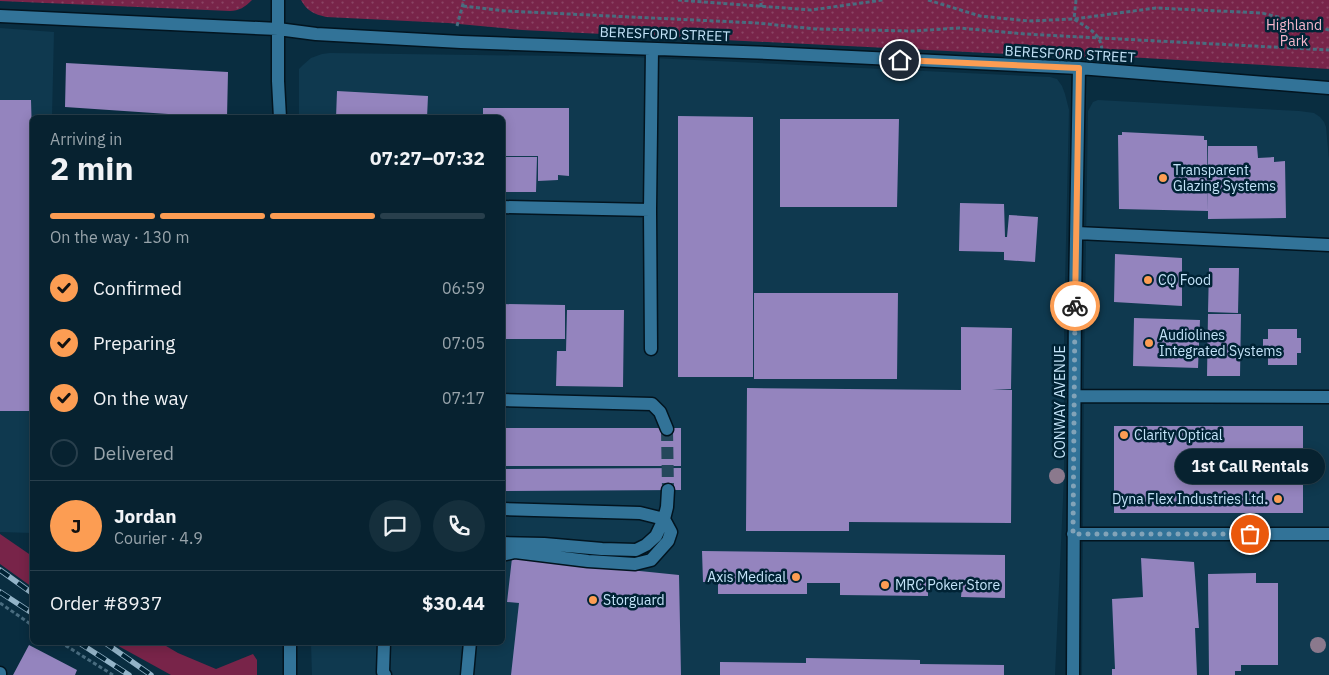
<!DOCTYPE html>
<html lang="en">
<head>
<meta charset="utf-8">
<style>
  :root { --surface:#072230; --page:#152f3c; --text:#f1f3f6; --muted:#98a4ab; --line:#283f4c; --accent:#fc9d53 }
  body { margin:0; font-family:"IBM Plex Sans",sans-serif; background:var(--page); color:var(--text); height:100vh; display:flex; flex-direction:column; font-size:19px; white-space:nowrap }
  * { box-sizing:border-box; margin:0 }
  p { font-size:16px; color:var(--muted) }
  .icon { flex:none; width:28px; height:28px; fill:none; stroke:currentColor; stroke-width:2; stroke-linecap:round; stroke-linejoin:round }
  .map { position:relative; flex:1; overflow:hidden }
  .panel { position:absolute; left:30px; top:115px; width:475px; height:530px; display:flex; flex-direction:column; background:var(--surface); border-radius:8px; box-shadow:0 2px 12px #0003,0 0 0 1px var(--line) }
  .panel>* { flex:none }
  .pin { position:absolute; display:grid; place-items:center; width:42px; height:42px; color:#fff; margin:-21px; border:2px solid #fff; border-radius:50%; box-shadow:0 1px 5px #0007 }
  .courier { position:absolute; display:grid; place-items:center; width:50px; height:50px; margin:-25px; border:4px solid #fc9d53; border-radius:50%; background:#fff; color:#222; box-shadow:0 1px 6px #0007 }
  .bubble { position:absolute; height:35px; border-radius:18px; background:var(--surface); box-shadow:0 2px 12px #0003,0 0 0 1px var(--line); font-size:16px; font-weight:700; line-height:35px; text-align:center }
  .head em { font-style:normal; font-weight:700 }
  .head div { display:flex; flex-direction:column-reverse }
  .head { display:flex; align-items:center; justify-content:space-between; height:85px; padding:0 20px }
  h1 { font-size:32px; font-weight:700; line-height:38px }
  .bar { display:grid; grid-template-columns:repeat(4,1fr); gap:8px 5px; align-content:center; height:60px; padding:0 20px }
  .bar i { height:6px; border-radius:4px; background:var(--line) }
  .bar .on { background:var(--accent) }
  .bar p { grid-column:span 4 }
  .line { display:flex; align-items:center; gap:12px; padding:0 20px; border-top:1px solid var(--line) }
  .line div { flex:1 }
  .round { display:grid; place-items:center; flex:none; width:52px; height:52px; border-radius:26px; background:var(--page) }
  ol { padding:0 20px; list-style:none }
  li { display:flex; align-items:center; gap:15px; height:55px }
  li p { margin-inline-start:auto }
  li .icon { padding:5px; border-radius:50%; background:var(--accent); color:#111; stroke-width:4 }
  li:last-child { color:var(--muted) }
  li i { width:28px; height:28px; border:2px solid var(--line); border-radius:50% }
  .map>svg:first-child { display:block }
  .built { fill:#0f394f }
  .grass { fill:#782449 }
  .park { fill:url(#park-dots) }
  .building { fill:#9484be }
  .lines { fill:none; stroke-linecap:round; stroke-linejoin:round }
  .minor-tunnel { stroke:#25485c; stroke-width:12; stroke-dasharray:12 6; stroke-linecap:butt }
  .minor-casing { stroke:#02141f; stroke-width:15 }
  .path { stroke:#496c7f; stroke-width:3; stroke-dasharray:4 2.5; stroke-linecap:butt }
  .minor { stroke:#327398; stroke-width:12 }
  .rail-casing { stroke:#93b4c8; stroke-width:5.5 }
  .rail { stroke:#002335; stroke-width:4; stroke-dasharray:11; stroke-linecap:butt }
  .tree { fill:#8b798d }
  .done { stroke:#82a3b8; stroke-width:5; stroke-dasharray:0 9 }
  .route { stroke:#fc9d53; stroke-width:6 }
  .poi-dot { fill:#fc9d53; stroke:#002335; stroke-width:2 }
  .labels { text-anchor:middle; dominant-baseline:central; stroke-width:5; stroke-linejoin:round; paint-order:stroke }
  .park-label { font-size:14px; fill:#f6b7cc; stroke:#002335 }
  .street-label { font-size:14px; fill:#c3e3f8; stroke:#002335 }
  .poi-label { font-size:14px; fill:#c3e3f8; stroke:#002335; text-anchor:start }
</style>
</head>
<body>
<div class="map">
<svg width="1329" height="675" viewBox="0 0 1329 675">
  <defs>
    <pattern id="park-dots" width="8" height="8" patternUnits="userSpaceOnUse" patternTransform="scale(1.25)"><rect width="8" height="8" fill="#782449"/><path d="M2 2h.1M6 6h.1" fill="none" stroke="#8a4464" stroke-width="1.8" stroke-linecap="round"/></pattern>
  </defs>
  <rect width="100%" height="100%" fill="#092d40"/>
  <!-- built -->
  <path class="built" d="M0,28L54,32L52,117L32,118V533L0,532Z
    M330,53L631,57L1050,77L1057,79L1062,86L1065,94L1069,110L1064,328V477L1055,675H312L311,643L502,642V118L299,117V69L303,65L311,58L322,54Z
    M1098,100L1299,111L1314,113L1320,117L1324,122L1326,127L1329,160V675H1082L1084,370L1088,111L1093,102Z"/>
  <!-- grass -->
  <path class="grass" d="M0,534L32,556V587L0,564Z
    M113,643H161L178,653L216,669L253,654L257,660V675H171Z"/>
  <!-- park -->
  <path class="park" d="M0,0H252C245,7 239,11 230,11L0,1Z
    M301,0H1329V69L1110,56L1089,58L522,30L448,23L326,17C314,14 307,11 301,0Z"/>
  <!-- building -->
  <path class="building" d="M66,63L228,72L227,118L65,107Z
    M337,91L428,96L427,118H336Z
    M0,100H31L32,135V411H0Z
    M483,108H569V176L558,175V180L538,181V156H502V118H483Z
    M678,116L753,117V377H678Z
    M780,119H899L897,207H780Z
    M1122,132L1204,136V140H1207L1208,211L1119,209L1118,135H1122Z
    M1208,146H1257L1258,158L1274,157V162L1285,161L1286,218L1208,219Z
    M502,157H537L536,192H502Z
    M960,203L1004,204L1005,237H1007L1009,215L1038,217L1035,262L1004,260V252L959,251Z
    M1115,254L1182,258V306L1114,302Z
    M1209,268H1239L1238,313L1208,312Z
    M754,293H898L897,379H754Z
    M502,304L565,305V339H502Z
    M567,310H624L623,387L556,386L557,351H566Z
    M1208,314H1241L1240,376H1207Z
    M1134,318L1200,320L1198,368L1133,366Z
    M961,327L1012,328L1011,389H992L1012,390L1011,523L849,522V531H746L747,388L961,390Z
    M1268,329H1297V338H1301V353H1297V365H1268V357H1263V339H1268Z
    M1114,426H1303V513H1114Z
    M502,428H681V466H502Z
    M681,468V490L502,491V469Z
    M702,551L1005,555V598L961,597L962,586L928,584V596L840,595V583H807V594H718V582H703Z
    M512,558L679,575L681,675H511L519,603L507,602Z
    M1141,558L1194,562L1199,628H1195L1197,675H1112V669H1115L1112,599L1143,597Z
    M1256,573V583H1278V665H1241V671H1235V675H1209L1208,574Z
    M29,645L77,670L75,675H13Z
    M806,658L920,660V664L1004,665V675H720V662L806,663Z"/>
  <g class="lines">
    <!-- minor-tunnel -->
    <path class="minor-tunnel" d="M667,429L668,490"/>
    <!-- minor casing -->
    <g class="minor-casing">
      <path id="minor" d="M278,0V81L280,118
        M0,16L278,29L316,34L461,42L768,53L1079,68L1329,88
        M502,207L650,210
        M1077,233L1329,245
        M651,349L650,210L652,49
        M1075,396L1329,397
        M502,400L652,404L660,412L667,429
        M1073,534H1329
        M502,543L544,544L602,549L636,550L646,545L656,536L664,519L667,507L668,490
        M502,555L515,552L588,561L635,564L651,560L668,541L671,532L664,519L640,513L503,509
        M290,642V675
        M384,642L383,672L385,675
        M0,673V675
        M467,675L470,642
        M1073,675L1075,298L1079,68"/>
    </g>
    <!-- path -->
    <path class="path" d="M678,0L811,10L883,0
      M928,0L980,16L1029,21L1074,19L1156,8L1262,13L1329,30
      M1076,0L1074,19C1090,30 1102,33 1102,53
      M463,6L506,11L757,23L816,29L913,31L959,28L1025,34L1329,50
      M761,7V0
      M457,26L464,0
      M0,603L32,625
      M60,642L113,675"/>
    <!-- minor -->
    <use href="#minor" class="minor"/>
    <!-- rail casing -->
    <g class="rail-casing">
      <path id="rail" d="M0,570L32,593
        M0,592L32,613
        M78,642L129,675
        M104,642L151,675"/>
    </g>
    <!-- rail -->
    <use href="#rail" class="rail"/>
  </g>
  <!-- trees -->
  <g class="tree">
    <circle cx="1057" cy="476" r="8"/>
    <circle cx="1318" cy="645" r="8"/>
  </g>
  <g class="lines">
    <!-- done -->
    <path class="done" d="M1075,306L1073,534H1250"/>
    <!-- route -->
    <path class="route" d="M900,60L1079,68L1075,306"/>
  </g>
  <!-- markers -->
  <g class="poi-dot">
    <circle cx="1163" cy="178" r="5"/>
    <circle cx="1148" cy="280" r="5"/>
    <circle cx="1149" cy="343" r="5"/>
    <circle cx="1124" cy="435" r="5"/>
    <circle cx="1278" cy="499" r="5"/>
    <circle cx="796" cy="577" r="5"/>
    <circle cx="885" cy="585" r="5"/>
    <circle cx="593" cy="600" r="5"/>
  </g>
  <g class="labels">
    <!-- park labels -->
    <g class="park-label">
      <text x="1294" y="25">Highland<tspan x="1294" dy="16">Park</tspan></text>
    </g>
    <!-- street labels -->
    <g class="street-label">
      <text transform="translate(665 34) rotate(2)">BERESFORD STREET</text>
      <text transform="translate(1070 54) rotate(3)">BERESFORD STREET</text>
      <text transform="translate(1060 402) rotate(-90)">CONWAY AVENUE</text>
    </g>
    <!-- poi labels -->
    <g class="poi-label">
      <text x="1173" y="170">Transparent<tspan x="1173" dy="16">Glazing Systems</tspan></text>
      <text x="1158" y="280">CQ Food</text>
      <text x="1159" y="335">Audiolines<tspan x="1159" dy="16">Integrated Systems</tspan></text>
      <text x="1134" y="435">Clarity Optical</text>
      <text x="1268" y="499" text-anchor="end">Dyna Flex Industries Ltd.</text>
      <text x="786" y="577" text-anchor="end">Axis Medical</text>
      <text x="895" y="585">MRC Poker Store</text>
      <text x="603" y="600">Storguard</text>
    </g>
  </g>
</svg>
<div class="pin" style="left:1250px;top:534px;background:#ea580c"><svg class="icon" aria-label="bag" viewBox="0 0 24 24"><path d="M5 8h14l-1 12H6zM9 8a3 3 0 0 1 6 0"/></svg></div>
<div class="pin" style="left:900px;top:60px;background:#1f2937"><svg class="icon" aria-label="home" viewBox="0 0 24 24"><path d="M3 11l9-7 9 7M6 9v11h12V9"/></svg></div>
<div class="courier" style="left:1075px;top:306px"><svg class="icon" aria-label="bike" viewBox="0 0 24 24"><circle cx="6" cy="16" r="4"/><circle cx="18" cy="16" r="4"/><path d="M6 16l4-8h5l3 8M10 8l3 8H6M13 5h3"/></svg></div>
<div class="bubble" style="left:1175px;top:449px;width:150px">1st Call Rentals</div>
<section class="panel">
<div class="head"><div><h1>2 min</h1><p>Arriving in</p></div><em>07:27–07:32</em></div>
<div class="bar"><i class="on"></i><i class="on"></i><i class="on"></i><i></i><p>On the way · 130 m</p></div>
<ol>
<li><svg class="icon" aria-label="check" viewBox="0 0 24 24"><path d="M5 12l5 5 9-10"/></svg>Confirmed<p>06:59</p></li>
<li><svg class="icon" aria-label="check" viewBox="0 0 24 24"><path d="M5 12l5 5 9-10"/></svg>Preparing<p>07:05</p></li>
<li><svg class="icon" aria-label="check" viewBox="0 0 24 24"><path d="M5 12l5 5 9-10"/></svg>On the way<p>07:17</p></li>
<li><i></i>Delivered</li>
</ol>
<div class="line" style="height:90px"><b class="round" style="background:var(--accent);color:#111">J</b><div><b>Jordan</b><p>Courier · 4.9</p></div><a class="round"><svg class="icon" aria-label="chat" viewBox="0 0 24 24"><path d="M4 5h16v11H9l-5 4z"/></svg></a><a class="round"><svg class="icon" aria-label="phone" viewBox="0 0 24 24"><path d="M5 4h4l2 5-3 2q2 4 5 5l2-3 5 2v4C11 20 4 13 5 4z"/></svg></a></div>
<div class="line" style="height:65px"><div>Order #8937</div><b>$30.44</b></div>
</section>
</div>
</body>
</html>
